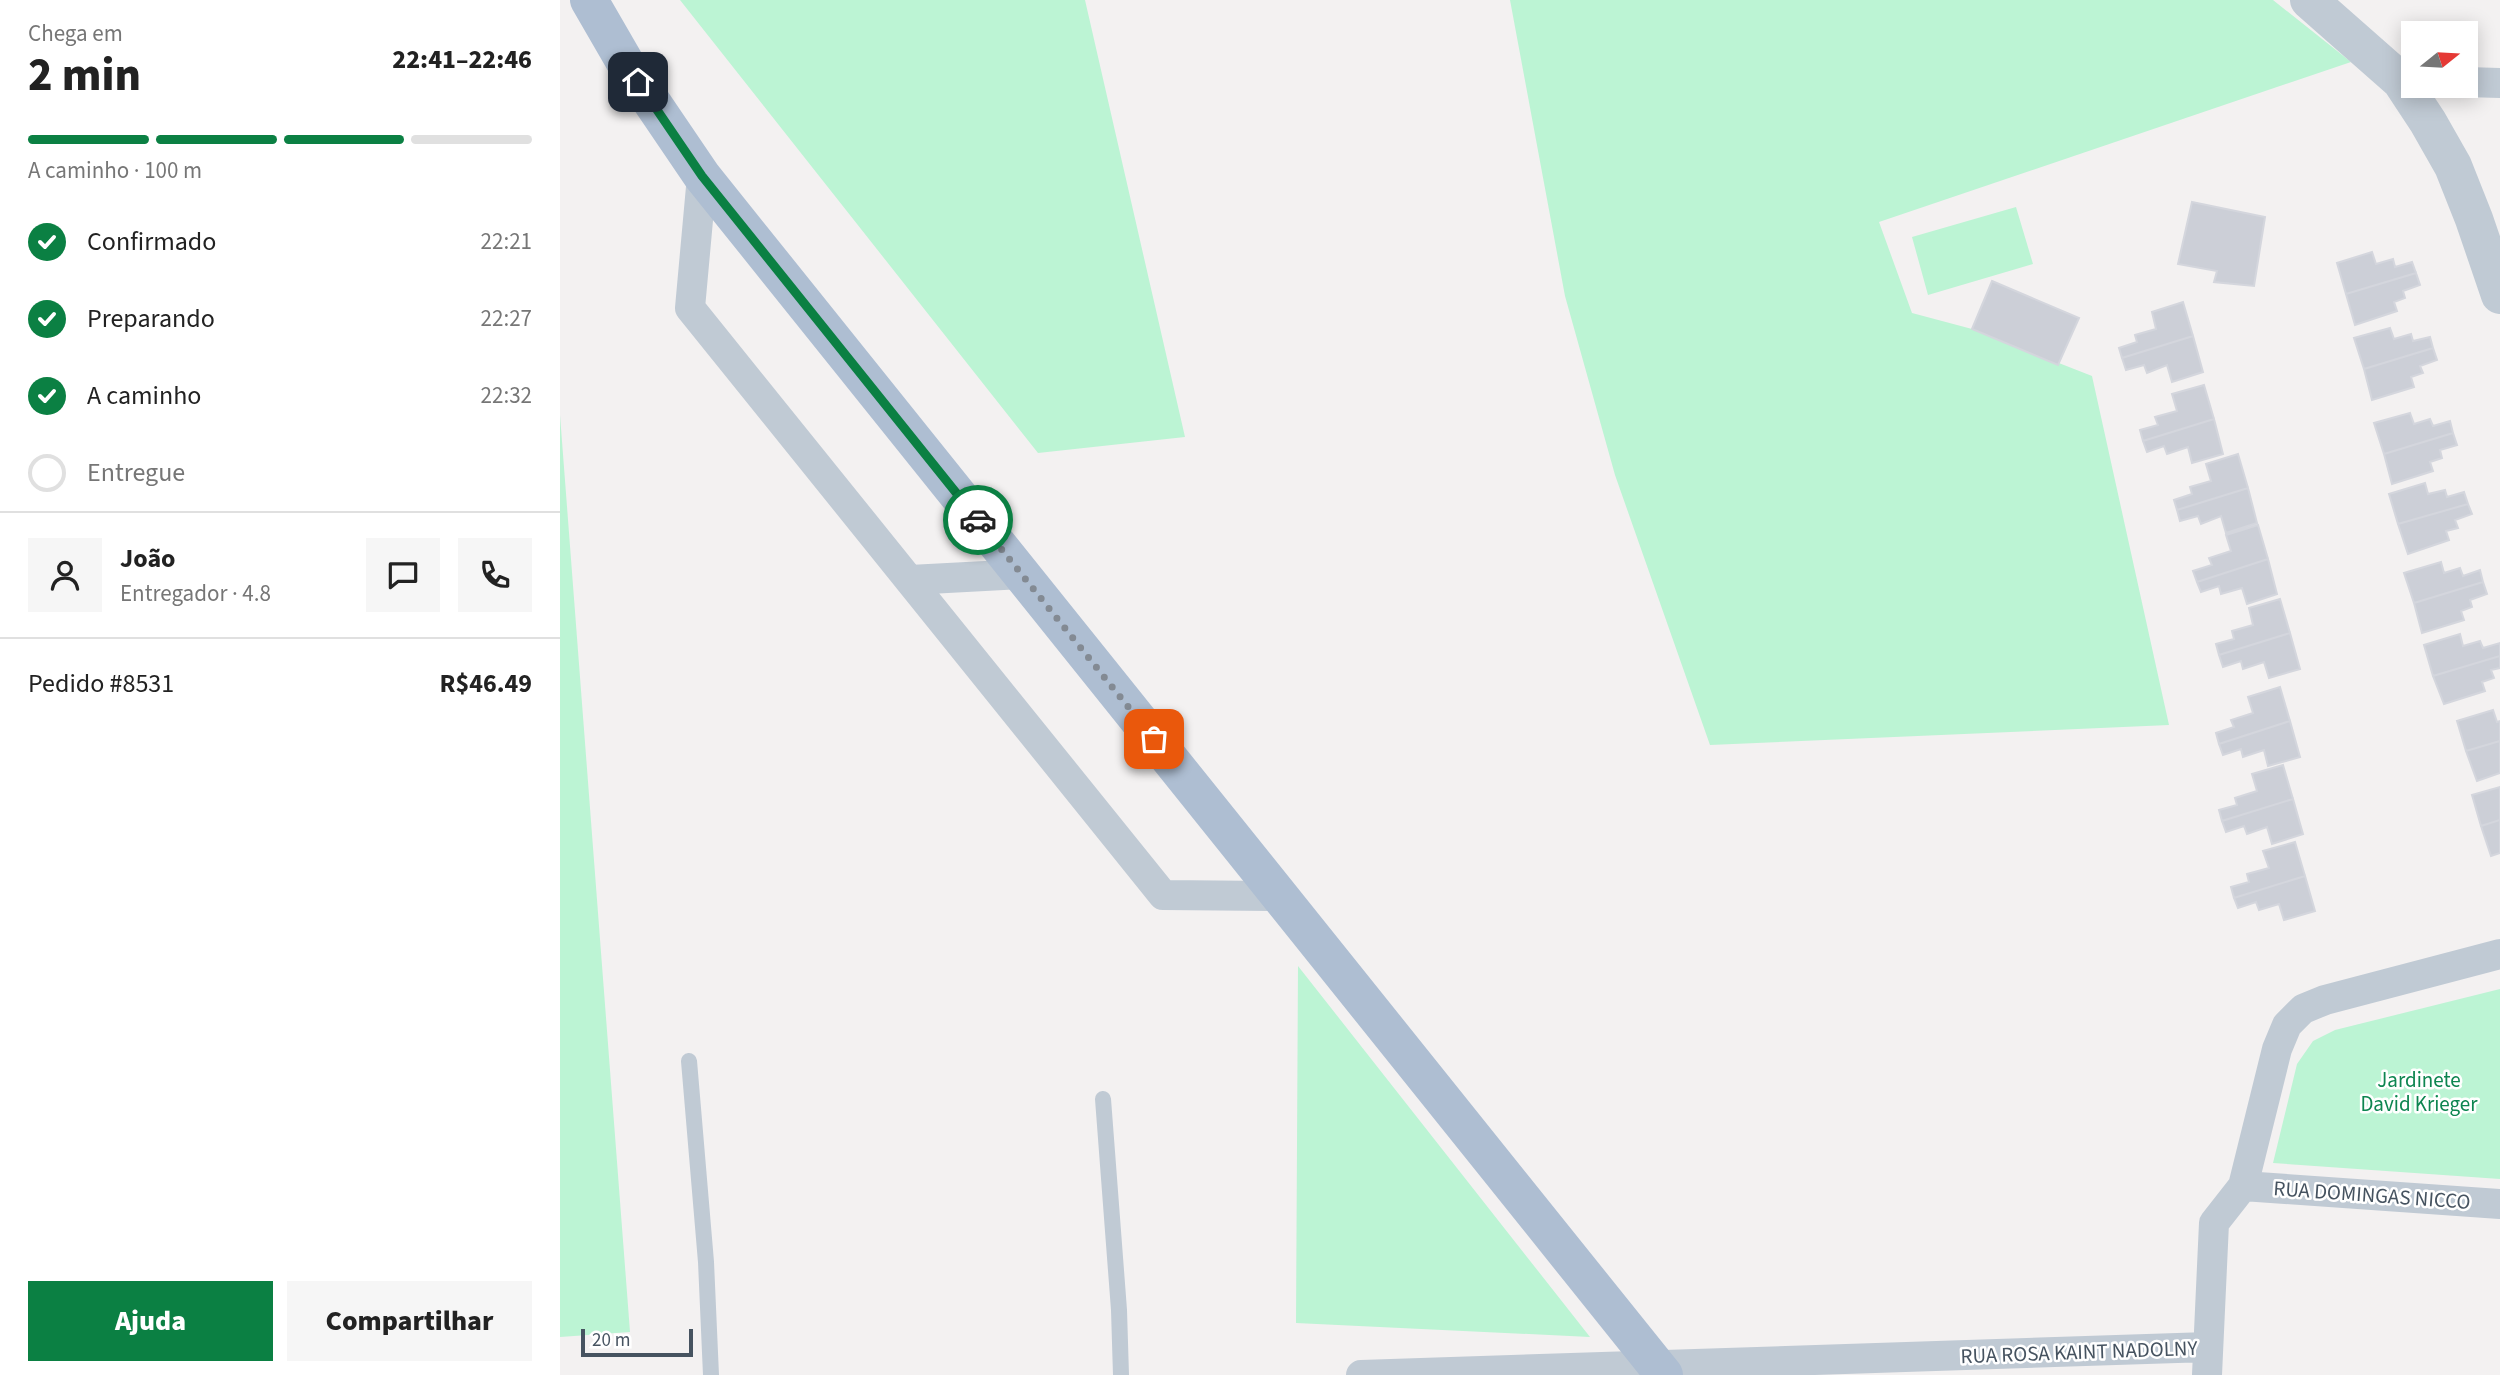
<!DOCTYPE html>
<html lang="pt">
<head>
<meta charset="utf-8">
<style>
  :root { --surface:#fff; --page:#f6f6f6; --text:#222; --muted:#767676; --line:#e0e0e0; --accent:#0b8043 }
  body { margin:0; font-family:"Source Sans 3",sans-serif; background:var(--page); color:var(--text); height:100vh; display:flex; flex-direction:column; font-size:26px; white-space:nowrap }
  * { box-sizing:border-box; margin:0 }
  p { font-size:23px; color:var(--muted) }
  .icon { flex:none; width:38px; height:38px; fill:none; stroke:currentColor; stroke-width:2; stroke-linecap:round; stroke-linejoin:round }
  .map { position:relative; flex:1; overflow:hidden }
  .details { display:flex; flex-direction:column; background:var(--surface); width:560px }
  .details>* { flex:none }
  .needle { width:46px; rotate:72deg }
  .buttons { position:absolute; left:1841px; top:21px; display:grid; gap:14px }
  .buttons a { display:grid; place-items:center; width:77px; height:77px; border-radius:0px; background:var(--surface); box-shadow:0 4px 18px #0003; font-size:35px }
  .scale { position:absolute; left:21px; bottom:18px; width:112px; box-sizing:border-box; padding-left:7px; border:4px solid #465360; border-top:0; font-size:19px; line-height:24px; white-space:nowrap; color:#465360; -webkit-text-stroke:5px #fff; paint-order:stroke }
  .pin { position:absolute; display:grid; place-items:center; width:60px; height:60px; color:#fff; margin:-30px; border-radius:14px; box-shadow:0 4px 10px #0006 }
  .courier { position:absolute; display:grid; place-items:center; width:70px; height:70px; margin:-35px; border:5px solid #0b8043; border-radius:50%; background:#fff; color:#222; box-shadow:0 2px 9px #0007 }
  .summary em { font-style:normal; font-weight:800 }
  .summary div { display:flex; flex-direction:column-reverse }
  .summary { display:flex; align-items:center; justify-content:space-between; height:119px; padding:0 28px }
  h1 { font-size:46px; font-weight:800; line-height:52px }
  .bar { display:grid; grid-template-columns:repeat(4,1fr); gap:10px 7px; align-content:center; height:84px; padding:0 28px }
  .bar i { height:9px; border-radius:5px; background:var(--line) }
  .bar .selected { background:var(--accent) }
  .bar p { grid-column:span 4 }
  .line { display:flex; align-items:center; gap:18px; padding:0 28px; border-top:2px solid var(--line) }
  .line div { flex:1 }
  .round { display:grid; place-items:center; flex:none; width:74px; height:74px; border-radius:0px; background:var(--page) }
  ol { padding:0 28px; list-style:none }
  li { display:flex; align-items:center; gap:21px; height:77px }
  li p { margin-inline-start:auto }
  li .icon { padding:7px; border-radius:50%; background:var(--accent); color:#fff; stroke-width:4 }
  li:last-child { color:var(--muted) }
  li i { width:38px; height:38px; border:4px solid var(--line); border-radius:50% }
  .cta { display:flex; gap:14px; margin-top:auto; padding:14px 28px }
  .cta a { flex:1; height:80px; border-radius:0px; background:var(--accent); color:#fff; font-size:28px; font-weight:800; line-height:80px; text-align:center }
  .cta a+a { background:var(--page); color:var(--text) }
  main { display:flex; flex:1; min-height:0 }
  .map>svg:first-child { display:block }
  .green { fill:#bcf4d4 }
  .building { fill:#cccfd7; stroke:#d4d6dd; stroke-width:2 }
  .lines { fill:none; stroke-linecap:round; stroke-linejoin:round }
  .service { stroke:#c0cad4; stroke-width:16 }
  .minor { stroke:#c0cad4; stroke-width:30 }
  .tertiary { stroke:#c0cad4; stroke-width:38 }
  .primary { stroke:#aebed2; stroke-width:38 }
  .done { stroke:#838a93; stroke-width:7; stroke-dasharray:0 12.6 }
  .route { stroke:#0b8043; stroke-width:9 }
  .labels { text-anchor:middle; dominant-baseline:central; stroke-width:5; stroke-linejoin:round; paint-order:stroke }
  .park-label { font-size:21px; fill:#0d8550; stroke:#fff }
  .street-label { font-size:21px; fill:#465360; stroke:#fff }
</style>
</head>
<body>
<main>
<section class="details">
<div class="summary"><div><h1>2 min</h1><p>Chega em</p></div><em>22:41–22:46</em></div>
<div class="bar"><i class="selected"></i><i class="selected"></i><i class="selected"></i><i></i><p>A caminho · 100 m</p></div>
<ol>
<li><svg class="icon" aria-label="check" viewBox="0 0 24 24"><path d="M5 12l5 5 9-10"/></svg>Confirmado<p>22:21</p></li>
<li><svg class="icon" aria-label="check" viewBox="0 0 24 24"><path d="M5 12l5 5 9-10"/></svg>Preparando<p>22:27</p></li>
<li><svg class="icon" aria-label="check" viewBox="0 0 24 24"><path d="M5 12l5 5 9-10"/></svg>A caminho<p>22:32</p></li>
<li><i></i>Entregue</li>
</ol>
<div class="line" style="height:126px"><a class="round"><svg class="icon" aria-label="person" viewBox="0 0 24 24"><circle cx="12" cy="8" r="4"/><path d="M4 21q1-7 8-7t8 7"/></svg></a><div><b>João</b><p>Entregador · 4.8</p></div><a class="round"><svg class="icon" aria-label="chat" viewBox="0 0 24 24"><path d="M4 5h16v11H9l-5 4z"/></svg></a><a class="round"><svg class="icon" aria-label="phone" viewBox="0 0 24 24"><path d="M5 4h4l2 5-3 2q2 4 5 5l2-3 5 2v4C11 20 4 13 5 4z"/></svg></a></div>
<div class="line" style="height:91px"><div>Pedido #8531</div><b>R$46.49</b></div>
<div class="cta"><a>Ajuda</a><a>Compartilhar</a></div>
</section>
<div class="map">
<svg width="1940" height="1375" viewBox="0 0 1940 1375">
  <rect width="100%" height="100%" fill="#f3f1f1"/>
  <!-- green -->
  <path class="green" d="M120,0H525L625,437L478,453Z
    M950,0H1713L1791,62L1319,222L1352,313L1412,329L1532,376L1609,725L1150,745L1055,475L1005,296Z
    M1456,207L1473,264L1368,295L1352,237Z
    M0,415L70,1332L0,1337Z
    M738,966L1030,1337L736,1323Z
    M1940,989V1179L1713,1163L1737,1064L1753,1041L1775,1030Z"/>
  <!-- building -->
  <path class="building" d="M1632,202L1705,217L1694,286L1654,282L1657,271L1618,264Z
    M1812,252L1816,264L1833,259L1835,267L1852,262L1856,273L1786,294L1777,263Z
    M1856,273L1860,285L1843,291L1845,298L1834,302L1837,311L1795,325L1786,294Z
    M1432,281L1519,318L1498,365L1412,329Z
    M1623,302L1633,336L1562,358L1559,348L1577,342L1575,335L1596,329L1592,312Z
    M1830,328L1834,339L1851,334L1853,341L1870,337L1873,348L1804,369L1794,338Z
    M1633,336L1643,372L1612,382L1607,365L1587,373L1584,365L1566,370L1562,358Z
    M1873,348L1877,360L1860,366L1863,373L1851,377L1854,387L1812,400L1804,369Z
    M1644,385L1654,419L1583,441L1580,430L1598,425L1595,417L1617,411L1612,394Z
    M1850,413L1854,424L1870,419L1873,426L1890,421L1893,433L1824,454L1814,423Z
    M1654,419L1663,454L1632,463L1628,447L1607,454L1604,446L1587,452L1583,441Z
    M1893,433L1897,445L1880,450L1882,458L1870,462L1873,471L1832,484L1824,454Z
    M1678,454L1688,488L1617,510L1614,500L1632,494L1630,487L1651,481L1646,464Z
    M1865,483L1868,494L1885,490L1887,497L1904,492L1908,504L1838,524L1829,494Z
    M1688,488L1697,523L1666,533L1661,516L1641,524L1638,516L1620,521L1617,510Z
    M1908,504L1912,514L1895,520L1898,528L1886,531L1889,540L1848,554L1838,524Z
    M1698,525L1708,559L1637,582L1633,571L1652,565L1649,558L1671,551L1666,535Z
    M1708,559L1717,594L1687,604L1682,588L1661,594L1659,586L1641,592L1637,582Z
    M1881,562L1884,573L1900,568L1903,576L1920,570L1923,582L1854,603L1844,573Z
    M1923,582L1927,594L1910,600L1912,607L1901,611L1904,620L1862,633L1854,603Z
    M1720,599L1730,633L1659,655L1656,644L1674,639L1672,631L1693,625L1689,608Z
    M1730,633L1740,669L1709,678L1704,662L1683,669L1681,661L1663,667L1659,655Z
    M1900,634L1903,646L1920,641L1923,648L1940,643V656L1873,676L1864,645Z
    M1940,656V668L1931,670L1934,678L1922,682L1925,691L1884,704L1873,676Z
    M1720,687L1730,721L1659,744L1656,733L1674,727L1671,720L1693,713L1688,697Z
    M1933,710L1937,722L1940,721V741L1906,751L1897,721Z
    M1730,721L1740,757L1708,766L1704,750L1683,757L1681,749L1663,755L1659,744Z
    M1940,741V773L1917,781L1906,751Z
    M1723,765L1733,799L1662,821L1659,810L1677,805L1675,798L1697,791L1692,774Z
    M1940,787V820L1921,826L1912,795Z
    M1733,799L1743,834L1712,844L1707,827L1687,834L1684,826L1666,832L1662,821Z
    M1940,820V853L1931,856L1921,826Z
    M1735,842L1745,876L1674,898L1671,887L1689,882L1687,874L1709,868L1703,851Z
    M1745,876L1755,911L1724,920L1719,904L1699,910L1696,902L1678,908L1674,898Z"/>
  <g class="lines">
    <!-- service -->
    <path class="service" d="M129,1061L146,1262L151,1375
      M543,1099L559,1310L561,1375"/>
    <!-- minor -->
    <path class="minor" d="M1906,82L1940,83
      M142,176L130,308L603,895L720,896
      M350,580L461,574
      M1683,1186L1940,1204
      M801,1375L1648,1347
      M1647,1375L1654,1223L1683,1186L1717,1049L1727,1025L1743,1009L1765,1000L1940,954"/>
    <!-- tertiary -->
    <path class="tertiary" d="M1749,0L1841,81L1868,122L1893,166L1914,219L1940,295"/>
    <!-- primary -->
    <path class="primary" d="M29,0L66,64L142,176L1104,1375"/>
  </g>
  <g class="lines">
    <!-- done -->
    <path class="done" d="M418,520L594,739"/>
    <!-- route -->
    <path class="route" d="M78,82L142,176L418,520"/>
  </g>
  <g class="labels">
    <!-- park labels -->
    <g class="park-label">
      <text x="1859" y="1080">Jardinete<tspan x="1859" dy="24">David Krieger</tspan></text>
    </g>
    <!-- street labels -->
    <g class="street-label">
      <text transform="translate(1812 1195) rotate(4)">RUA DOMINGAS NICCO</text>
      <text transform="translate(1519 1352) rotate(-2)">RUA ROSA KAINT NADOLNY</text>
    </g>
  </g>
</svg>
<div class="buttons">
<a><svg class="needle" viewBox="-14 -14 28 28"><path d="M0-13l5 13h-10z" fill="#e53935"/><path d="M0 13l5-13h-10z" fill="#767676"/></svg></a>
</div>
<div class="scale">20 m</div>
<div class="pin" style="left:594px;top:739px;background:#ea580c"><svg class="icon" aria-label="bag" viewBox="0 0 24 24"><path d="M5 8h14l-1 12H6zM9 8a3 3 0 0 1 6 0"/></svg></div>
<div class="pin" style="left:78px;top:82px;background:#1f2937"><svg class="icon" aria-label="home" viewBox="0 0 24 24"><path d="M3 11l9-7 9 7M6 9v11h12V9"/></svg></div>
<div class="courier" style="left:418px;top:520px"><svg class="icon" aria-label="car" viewBox="0 0 24 24"><path d="M5 17H2v-5l4-1 3-4h7l3 4 3 1v5h-3M9 17h6M6 11h13"/><circle cx="7" cy="17" r="2"/><circle cx="17" cy="17" r="2"/></svg></div>
</div>
</main>
</body>
</html>
